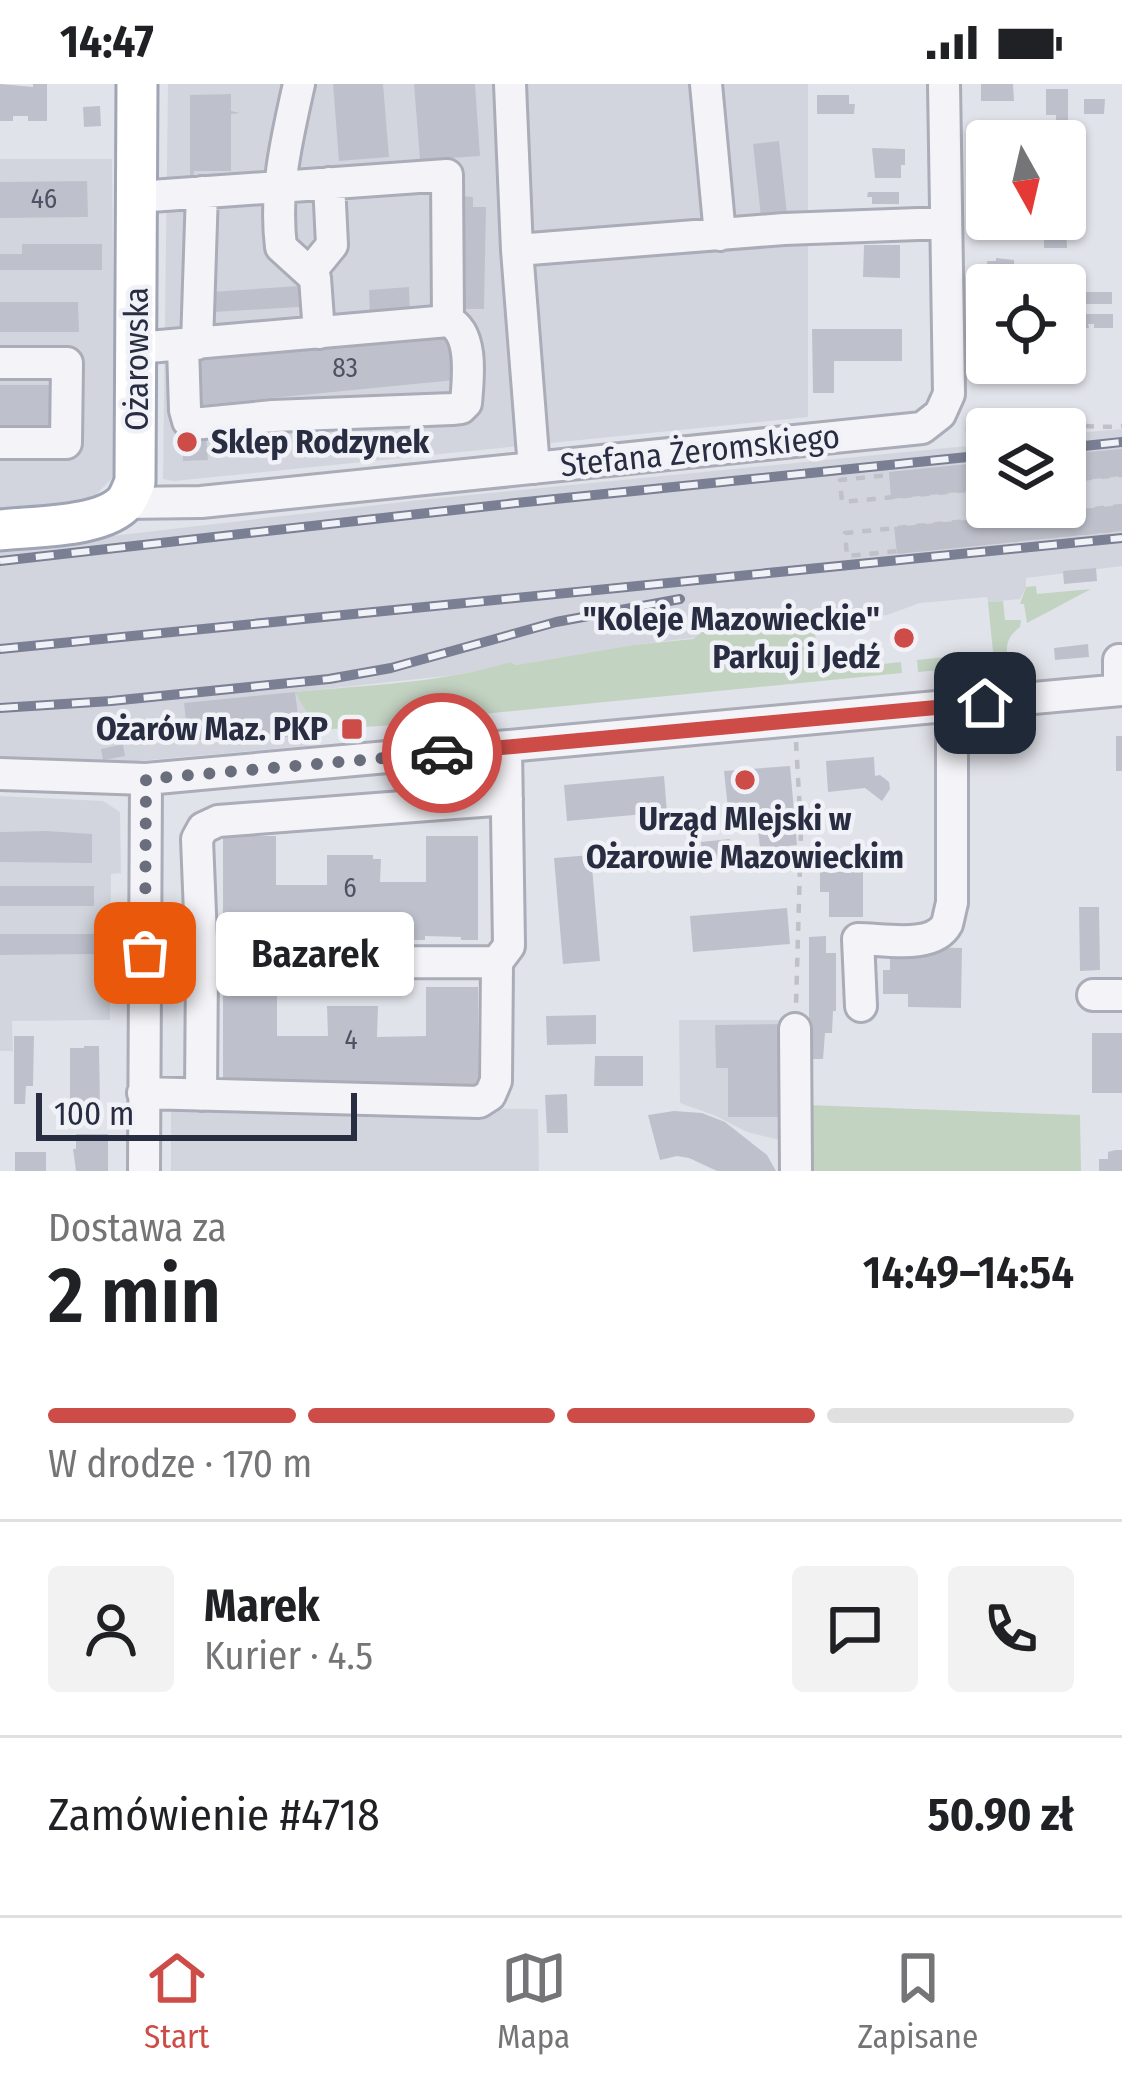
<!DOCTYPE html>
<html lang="pl">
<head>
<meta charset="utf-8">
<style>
  :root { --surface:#fff; --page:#f2f2f2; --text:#202124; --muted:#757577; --line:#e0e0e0; --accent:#cd4c47 }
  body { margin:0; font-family:"Fira Sans Condensed",sans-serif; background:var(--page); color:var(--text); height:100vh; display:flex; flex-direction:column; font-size:45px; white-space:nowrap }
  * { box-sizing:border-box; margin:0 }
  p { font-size:39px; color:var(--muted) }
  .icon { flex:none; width:66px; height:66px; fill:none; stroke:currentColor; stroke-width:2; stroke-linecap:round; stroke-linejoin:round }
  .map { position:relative; height:1087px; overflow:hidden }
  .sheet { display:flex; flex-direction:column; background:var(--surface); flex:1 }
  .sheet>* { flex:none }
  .needle { width:78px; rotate:172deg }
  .controls { position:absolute; left:966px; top:36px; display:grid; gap:24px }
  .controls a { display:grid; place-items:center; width:120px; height:120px; border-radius:12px; background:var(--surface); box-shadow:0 3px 9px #0004; font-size:60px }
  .scale { position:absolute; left:36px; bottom:30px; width:321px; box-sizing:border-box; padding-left:12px; border:6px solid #292d41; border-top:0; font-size:33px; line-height:42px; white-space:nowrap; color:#292d41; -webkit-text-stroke:9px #f0f2f7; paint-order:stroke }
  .pin { position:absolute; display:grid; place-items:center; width:102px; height:102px; color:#fff; margin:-51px; border-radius:24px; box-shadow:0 6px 18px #0006 }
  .courier { position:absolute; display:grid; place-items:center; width:120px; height:120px; margin:-60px; border:9px solid #cd4c47; border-radius:50%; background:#fff; color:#222; box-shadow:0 3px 15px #0007 }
  .bubble { position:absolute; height:84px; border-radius:12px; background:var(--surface); box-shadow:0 3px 9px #0004; font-size:39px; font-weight:600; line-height:84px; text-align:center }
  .headline em { font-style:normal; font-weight:600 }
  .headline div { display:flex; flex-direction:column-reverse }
  .headline { display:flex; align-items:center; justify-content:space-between; height:204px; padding:0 48px }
  h1 { font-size:78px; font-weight:600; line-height:90px }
  .bar { display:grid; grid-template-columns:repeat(4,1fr); gap:18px 12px; align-content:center; height:144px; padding:0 48px }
  .bar i { height:15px; border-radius:9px; background:var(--line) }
  .bar .current { background:var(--accent) }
  .bar p { grid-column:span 4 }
  .line { display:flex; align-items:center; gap:30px; padding:0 48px; border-top:3px solid var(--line) }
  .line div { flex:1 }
  .round { display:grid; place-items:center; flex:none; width:126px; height:126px; border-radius:12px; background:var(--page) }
  .status { display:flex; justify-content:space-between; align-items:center; height:84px; padding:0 60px; background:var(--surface); direction:ltr }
  .status svg { height:33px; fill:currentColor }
  .tabs { display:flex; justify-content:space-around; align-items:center; height:168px; border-top:3px solid var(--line); background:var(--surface); font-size:33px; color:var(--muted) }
  .tabs a { display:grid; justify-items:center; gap:6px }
  .tabs .current { color:var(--accent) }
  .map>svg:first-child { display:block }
  .built { fill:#d3d5de }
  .green { fill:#c3d3c2 }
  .building { fill:#bec1cc }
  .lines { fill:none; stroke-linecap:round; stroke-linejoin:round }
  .minor-casing { stroke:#aaacb7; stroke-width:36 }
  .major-casing { stroke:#a0a5b5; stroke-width:45 }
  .path { stroke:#bfc0c8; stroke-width:4.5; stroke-dasharray:9 9; stroke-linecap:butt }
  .minor { stroke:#f4f4f8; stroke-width:30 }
  .major { stroke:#fff; stroke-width:39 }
  .rail-casing { stroke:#7a7f93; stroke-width:10 }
  .rail { stroke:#f0f2f7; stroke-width:6; stroke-dasharray:18; stroke-linecap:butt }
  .done { stroke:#696d7c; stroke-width:12; stroke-dasharray:0 21.6 }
  .route { stroke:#cd4c47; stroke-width:15 }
  .poi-dot { fill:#cd4c47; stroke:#f0f2f7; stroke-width:4.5 }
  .labels { text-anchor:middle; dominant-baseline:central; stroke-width:9; stroke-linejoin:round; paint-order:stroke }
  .number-label { font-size:27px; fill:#4e5264 }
  .street-label { font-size:33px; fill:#292d41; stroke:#f0f2f7 }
  .poi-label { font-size:33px; font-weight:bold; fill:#292d41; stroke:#f0f2f7; text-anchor:end }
</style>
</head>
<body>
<div class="status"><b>14:47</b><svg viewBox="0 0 49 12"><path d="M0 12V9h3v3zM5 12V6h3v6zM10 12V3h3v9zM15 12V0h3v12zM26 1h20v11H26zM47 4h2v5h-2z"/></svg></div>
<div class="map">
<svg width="1122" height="1087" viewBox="0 0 1122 1087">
  <rect width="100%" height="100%" fill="#e1e3ea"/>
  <!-- built -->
  <path class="built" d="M168,0H808V333L174,397L163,395Z
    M0,75H112L115,391L90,417L0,425Z
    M1057,334V345H987V423H1065V350L1122,345V482L1026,494V503L1020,515L988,518L987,513L920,519L887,531L633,561L516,581L509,578L498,583L455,591L296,608L317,646V661L114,679L0,680V465L420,416L967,362L965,343Z
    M0,712L103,717L120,728L121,789L111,790L110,936L12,937L13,967H0Z
    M679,936H795L796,1060L747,1048L716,1032L680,1019Z
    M171,1021L538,1025L539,1087H171Z"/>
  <!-- green -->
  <path class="green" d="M1036,502L1037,510L1091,505L1027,539L1024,520H1020L1026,503Z
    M1003,517L1005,536H1021L1020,543C1005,555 1006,562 1008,580L918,588L917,576L993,568L988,518Z
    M766,536L780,545L814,539L819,587L901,578L902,589L452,633L440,638L317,646L295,608C366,601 443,599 510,578L516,581L633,561L693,555L703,548Z
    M806,1021L1080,1031L1081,1087H806Z"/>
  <!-- building -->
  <path class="building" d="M0,0L33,3V0H47V37H28V32H13V37H0Z
    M333,0H383L389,73L339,77Z
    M414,0H475L480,72L420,76Z
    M981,0H1013L1014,17H981Z
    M1046,5H1068V37H1056V31H1046Z
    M231,10V27L240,29L231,30V87H194L193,96H190V11Z
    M817,11H849V20H855L854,30H817Z
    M1084,15H1105L1104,30H1084Z
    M100,22L101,42L84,43L83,23Z
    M1038,44H1056V57H1038Z
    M779,57L787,130L761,133L753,60Z
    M872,64L905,65V81H901V94H875Z
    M977,68H987V98H977Z
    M87,97L88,133L0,134V98Z
    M868,108H899V120H872V113H867Z
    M461,112L473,113V123H486L484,225H458Z
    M1044,144H1066L1067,164H1044Z
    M22,160H102V186H0V170H22Z
    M864,161H900V194L863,193Z
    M996,174L1014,176V189L1021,195L1015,201H988L987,177H996Z
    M298,202L299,223L214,228L212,208Z
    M409,203L410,230L370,233L369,206Z
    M1086,208H1112V220H1086Z
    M0,218H78L79,248H0Z
    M1078,230H1113V244H1094V240H1088L1089,244H1078Z
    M812,245H902V277H834V309H813Z
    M450,251L455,296L200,321L196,276Z
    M0,301H50L49,343L0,342Z
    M206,352L208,376L183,377V353Z
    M1122,365V392L1065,398V370Z
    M987,378V405L891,415L889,388Z
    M1122,421V447L897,470L894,443Z
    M1096,484L1097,497L1064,500L1063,487Z
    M1088,560L1089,573L1055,576L1054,564Z
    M295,608L300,646L295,647V652L285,653L284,648L188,657L184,619Z
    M1116,652H1122V687H1116Z
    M123,660L125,672L103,676L101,665Z
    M874,673L875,692L880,691L889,698L890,705L882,717L865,704L828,708L826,677Z
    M790,682L797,761L760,765L756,722L728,725L724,687Z
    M664,692L667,728L567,737L564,701Z
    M46,747L92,750V779L0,778V748Z
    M223,752H276V801H327V771H373V775H381L380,798H426V752H478V856H461V853L425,852V856H366V853L334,852L335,856H276V852H240V856L223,857Z
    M730,755L732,775L703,778L701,758Z
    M591,771L600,877L563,880L554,774Z
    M820,788H863V833H829V808H820Z
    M0,802H94V822H0Z
    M1079,823H1099L1100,886L1080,887Z
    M787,824L790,860L693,868L690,832Z
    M0,850H95V870L0,871Z
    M826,852V869H836V927H833L832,949H825L823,975H809V853Z
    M890,863L962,864L961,924L908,923V910H883V886H890Z
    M223,903H277V952H328L327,922H378L377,953L426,952V903H478V1007H223Z
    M596,931V960L547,961L546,932Z
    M781,940V1033H728V984H716L715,941Z
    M1092,949H1122V1009H1092Z
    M14,952H34L33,1002H26L25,1020H14Z
    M84,962H99L100,1021L70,1019V964H84Z
    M595,972H643V1002H594Z
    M567,1010L568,1049H547L545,1011Z
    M674,1027L702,1029L725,1038L767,1071L776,1087H717L689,1074L677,1072L660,1076L648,1031Z
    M76,1050H108V1087H76L73,1065H76Z
    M1115,1066H1122V1087H1099V1075H1108V1068Z
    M15,1068H46V1087H15Z"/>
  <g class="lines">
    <!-- minor casing -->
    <g class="minor-casing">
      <path id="minor" d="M299,0C287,54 274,107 281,163L315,194L319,249
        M510,0L517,166L784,145L945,139
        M706,0L720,151
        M517,166L534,384
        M310,188L332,161L329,99
        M197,260L202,108
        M183,262L185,326L188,337L193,340L273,332L452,325L461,324L466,319C468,295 474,248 448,237
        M137,264L448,237L447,91L137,113
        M0,279H67L66,359H0
        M124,419L201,418L922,344L940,330L949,310L944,0
        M1119,606V576H1122
        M0,690L146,695L1122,606
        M497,878L509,862L506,664
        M202,879L197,755L203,744L218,737L507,715
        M1093,911H1122
        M861,922L858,855C883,855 933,866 947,840C948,837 951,822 952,819V622
        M795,945L796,1087
        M143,1009L479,1018L490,1011L496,997L497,878L202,879L201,1011
        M144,1087L146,695"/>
    </g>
    <!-- major casing -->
    <g class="major-casing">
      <path id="major" d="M0,446C33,442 104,444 126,417C130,411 132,405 135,398L137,0"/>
    </g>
    <!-- path -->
    <path class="path" d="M1031,340C1062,338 1091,345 1122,342
      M1065,374L1122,368
      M975,382L978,405L842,418L840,396L987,381
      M1065,396L1122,391
      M1122,422L845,449L847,472L1122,445
      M1041,430L1043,452
      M981,436L983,458
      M1042,441L1057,440
      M1006,445L1010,444
      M994,446H999
      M1079,492H1084
      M1066,494L1070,493
      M796,658L801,746L796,922"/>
    <!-- minor -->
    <use href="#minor" class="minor"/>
    <!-- major -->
    <use href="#major" class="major"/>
    <!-- rail casing -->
    <g class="rail-casing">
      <path id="rail" d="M1065,364L1122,358
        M0,477L516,419L987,371
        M0,565L1122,454
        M0,624L111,617L329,595L391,584L556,538L680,515"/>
    </g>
    <!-- rail -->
    <use href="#rail" class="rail"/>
  </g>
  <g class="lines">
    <!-- done -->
    <path class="done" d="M145,869L146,695L442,669"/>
    <!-- route -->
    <path class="route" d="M442,669L985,619"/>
  </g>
  <!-- markers -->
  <g class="poi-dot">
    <circle cx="187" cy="358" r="12"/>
    <circle cx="904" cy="554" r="12"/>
    <rect x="340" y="633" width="24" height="24" rx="6"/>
    <circle cx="745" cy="696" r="12"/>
  </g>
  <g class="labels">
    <!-- number labels -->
    <g class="number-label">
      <text x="44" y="115">46</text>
      <text x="345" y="284">83</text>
      <text x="350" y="804">6</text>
      <text x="351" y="956">4</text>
    </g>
    <!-- street labels -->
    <g class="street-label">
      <text transform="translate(137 275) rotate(-90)">Ożarowska</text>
      <text transform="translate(700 367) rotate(-6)">Stefana Żeromskiego</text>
    </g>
    <!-- poi labels -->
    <g class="poi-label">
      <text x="211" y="358" text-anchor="start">Sklep Rodzynek</text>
      <text x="880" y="535">"Koleje Mazowieckie"<tspan x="880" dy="38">Parkuj i Jedź</tspan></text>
      <text x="328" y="645">Ożarów Maz. PKP</text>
      <text x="745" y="735" text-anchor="middle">Urząd MIejski w<tspan x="745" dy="38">Ożarowie Mazowieckim</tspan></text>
    </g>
  </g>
</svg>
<div class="controls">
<a><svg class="needle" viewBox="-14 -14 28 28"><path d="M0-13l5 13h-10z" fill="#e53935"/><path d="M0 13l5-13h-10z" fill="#757577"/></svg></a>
<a><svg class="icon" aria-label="locate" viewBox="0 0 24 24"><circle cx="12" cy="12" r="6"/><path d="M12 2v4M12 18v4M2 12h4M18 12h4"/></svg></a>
<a><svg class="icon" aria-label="layers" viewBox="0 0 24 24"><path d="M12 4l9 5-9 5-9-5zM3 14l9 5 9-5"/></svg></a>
</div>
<div class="scale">100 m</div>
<div class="pin" style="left:145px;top:869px;background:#ea580c"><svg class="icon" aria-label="bag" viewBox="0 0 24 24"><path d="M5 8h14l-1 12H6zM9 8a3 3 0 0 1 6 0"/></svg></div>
<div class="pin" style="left:985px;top:619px;background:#1f2937"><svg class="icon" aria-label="home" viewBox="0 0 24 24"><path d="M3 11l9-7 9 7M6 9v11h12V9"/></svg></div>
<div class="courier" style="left:442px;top:669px"><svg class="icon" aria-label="car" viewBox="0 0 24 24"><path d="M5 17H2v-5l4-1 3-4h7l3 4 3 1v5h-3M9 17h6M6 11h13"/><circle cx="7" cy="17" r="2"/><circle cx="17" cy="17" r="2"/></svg></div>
<div class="bubble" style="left:216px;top:828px;width:198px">Bazarek</div>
</div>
<section class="sheet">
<div class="headline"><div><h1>2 min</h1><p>Dostawa za</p></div><em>14:49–14:54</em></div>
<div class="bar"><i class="current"></i><i class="current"></i><i class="current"></i><i></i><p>W drodze · 170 m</p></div>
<div class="line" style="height:216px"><a class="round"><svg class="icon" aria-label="person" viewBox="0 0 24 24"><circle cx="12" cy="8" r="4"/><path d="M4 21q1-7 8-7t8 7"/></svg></a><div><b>Marek</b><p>Kurier · 4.5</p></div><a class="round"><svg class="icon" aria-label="chat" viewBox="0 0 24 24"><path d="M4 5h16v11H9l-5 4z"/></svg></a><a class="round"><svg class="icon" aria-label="phone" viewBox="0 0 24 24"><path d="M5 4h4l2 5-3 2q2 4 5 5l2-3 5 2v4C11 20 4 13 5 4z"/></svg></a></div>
<div class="line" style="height:156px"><div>Zamówienie #4718</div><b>50.90 zł</b></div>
</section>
<nav class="tabs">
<a class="current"><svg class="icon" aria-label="home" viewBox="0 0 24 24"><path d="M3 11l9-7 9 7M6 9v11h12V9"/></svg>Start</a>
<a><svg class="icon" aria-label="map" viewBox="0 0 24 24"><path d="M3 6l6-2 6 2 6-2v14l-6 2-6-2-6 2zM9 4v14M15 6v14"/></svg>Mapa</a>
<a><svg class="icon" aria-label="saved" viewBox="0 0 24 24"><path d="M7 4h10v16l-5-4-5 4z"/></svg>Zapisane</a>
</nav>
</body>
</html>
